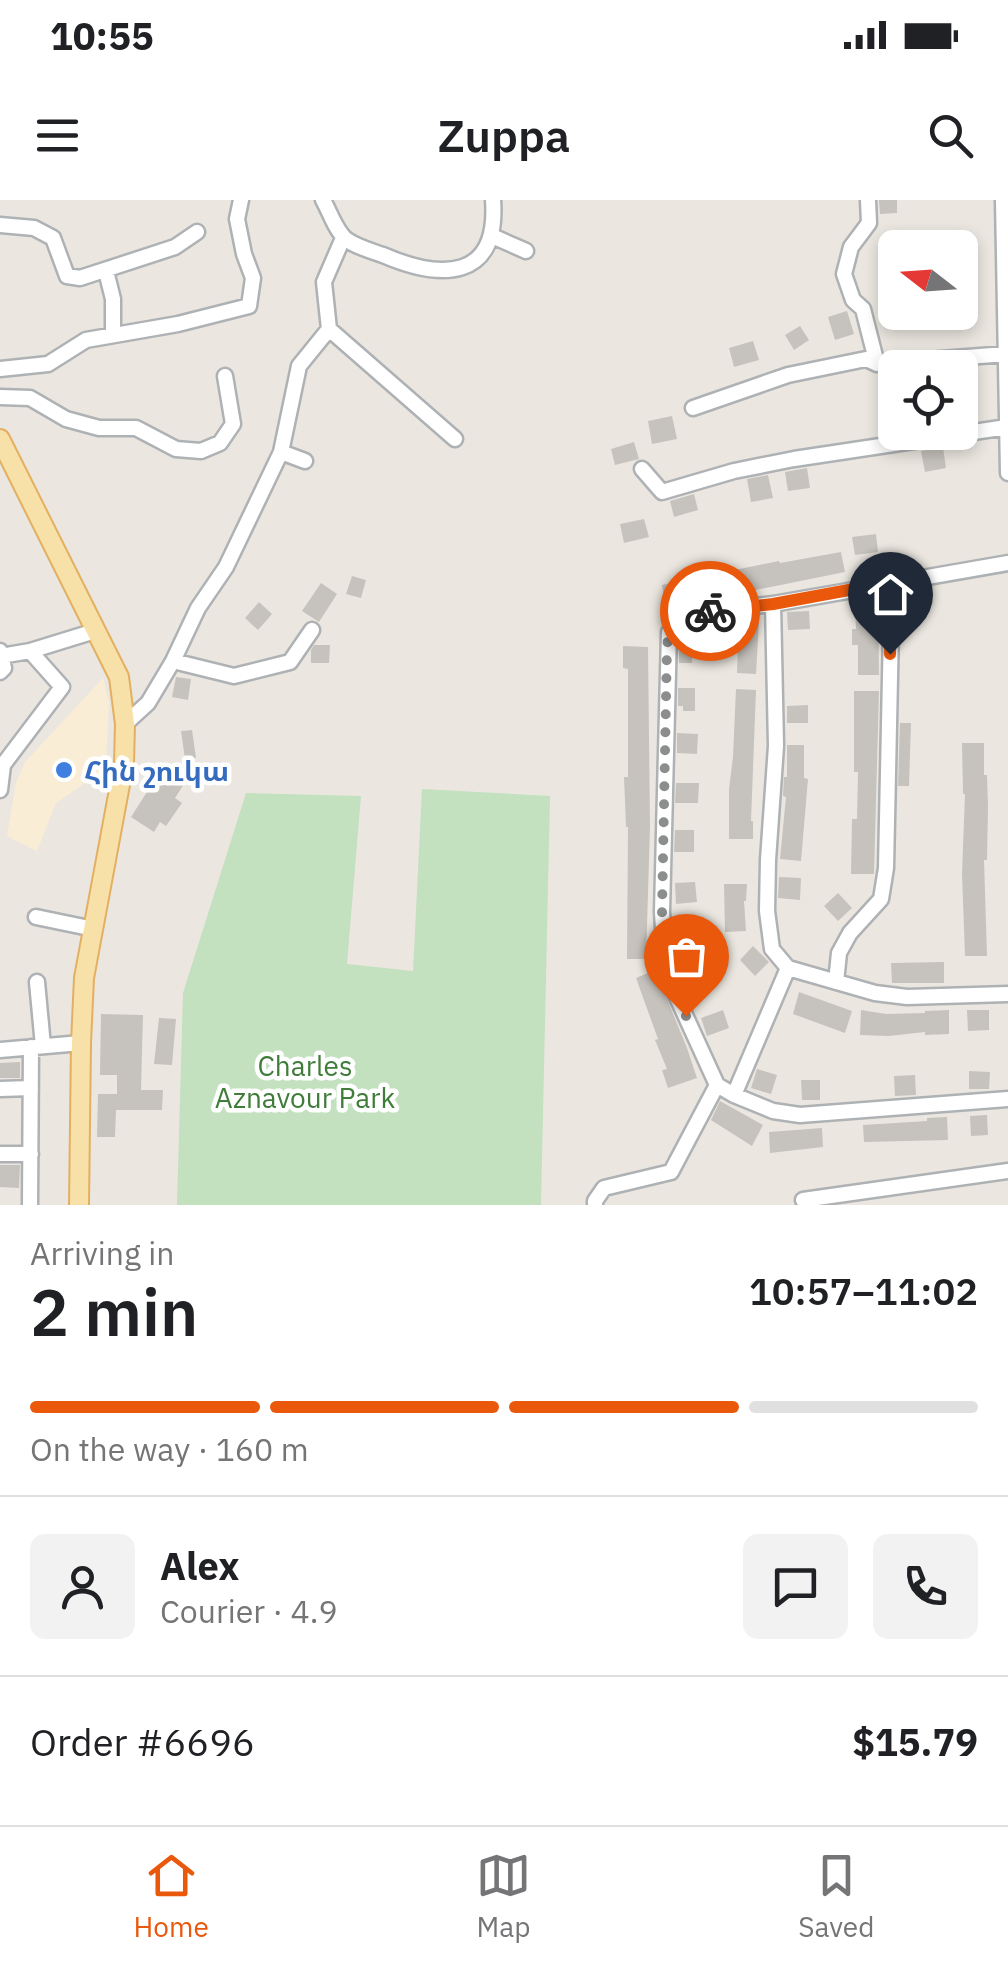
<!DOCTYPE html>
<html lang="en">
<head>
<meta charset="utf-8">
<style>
  :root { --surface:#fff; --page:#f2f2f2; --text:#202124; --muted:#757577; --line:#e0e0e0; --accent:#ea580c }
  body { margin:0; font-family:"IBM Plex Sans","Noto Sans Armenian",sans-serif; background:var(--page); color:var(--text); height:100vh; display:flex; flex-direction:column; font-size:38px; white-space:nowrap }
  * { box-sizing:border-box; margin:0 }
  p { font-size:32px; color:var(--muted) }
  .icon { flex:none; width:55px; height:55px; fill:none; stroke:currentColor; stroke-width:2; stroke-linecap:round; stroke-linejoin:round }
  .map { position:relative; height:1005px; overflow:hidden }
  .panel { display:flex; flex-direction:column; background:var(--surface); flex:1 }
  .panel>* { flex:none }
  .needle { width:65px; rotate:287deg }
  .fabs { position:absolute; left:878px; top:30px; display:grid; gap:20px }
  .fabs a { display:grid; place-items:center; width:100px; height:100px; border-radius:15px; background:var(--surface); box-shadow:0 5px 15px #0003; font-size:50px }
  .pin { position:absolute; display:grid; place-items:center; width:85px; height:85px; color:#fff; margin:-102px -42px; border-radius:50% 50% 50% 0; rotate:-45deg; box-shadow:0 0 10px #0007 }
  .pin .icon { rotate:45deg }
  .courier { position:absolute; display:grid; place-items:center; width:100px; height:100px; margin:-50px; border:8px solid #ea580c; border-radius:50%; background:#fff; color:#222; box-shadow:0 2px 12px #0007 }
  .overview em { font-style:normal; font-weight:600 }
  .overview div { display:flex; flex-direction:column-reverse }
  .overview { display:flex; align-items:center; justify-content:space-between; height:170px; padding:0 30px }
  h1 { font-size:65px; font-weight:600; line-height:75px }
  .bar { display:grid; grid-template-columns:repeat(4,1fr); gap:15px 10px; align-content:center; height:120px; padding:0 30px }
  .bar i { height:12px; border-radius:8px; background:var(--line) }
  .bar .current { background:var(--accent) }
  .bar p { grid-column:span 4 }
  .line { display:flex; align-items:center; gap:25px; padding:0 30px; border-top:2px solid var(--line) }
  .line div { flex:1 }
  .round { display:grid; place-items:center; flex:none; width:105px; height:105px; border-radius:15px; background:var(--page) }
  .status { display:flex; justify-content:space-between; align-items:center; height:70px; padding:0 50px; background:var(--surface); direction:ltr }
  .status svg { height:28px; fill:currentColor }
  header { display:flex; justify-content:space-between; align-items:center; height:130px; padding:0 30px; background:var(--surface); font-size:45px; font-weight:600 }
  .tab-bar { display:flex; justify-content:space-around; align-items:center; height:140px; border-top:2px solid var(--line); background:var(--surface); font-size:28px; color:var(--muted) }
  .tab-bar a { display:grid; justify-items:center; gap:5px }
  .tab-bar .current { color:var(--accent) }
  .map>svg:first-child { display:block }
  .commercial { fill:#faedd6 }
  .green { fill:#c3e0bf }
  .building { fill:#c6c2bd }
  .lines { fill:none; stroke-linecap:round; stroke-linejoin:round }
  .minor-casing { stroke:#aeb2b5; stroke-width:19 }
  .major-casing { stroke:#e3af61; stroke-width:22 }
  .minor { stroke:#fff; stroke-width:14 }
  .major { stroke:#f7e1a9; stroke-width:18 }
  .done { stroke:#8c8d8d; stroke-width:10; stroke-dasharray:0 18 }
  .route { stroke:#ea580c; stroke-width:12 }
  .shop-dot { fill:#3f7fe0; stroke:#fff; stroke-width:4 }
  .labels { text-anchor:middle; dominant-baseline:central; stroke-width:9; stroke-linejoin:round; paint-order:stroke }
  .shop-label { font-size:28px; font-weight:bold; fill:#366cbe; stroke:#fff; text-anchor:start }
  .park-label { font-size:28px; fill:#407d3b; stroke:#fff }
</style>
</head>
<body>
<div class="status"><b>10:55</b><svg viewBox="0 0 49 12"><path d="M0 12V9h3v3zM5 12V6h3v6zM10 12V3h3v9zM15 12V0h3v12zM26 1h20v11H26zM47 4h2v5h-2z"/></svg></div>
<header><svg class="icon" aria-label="menu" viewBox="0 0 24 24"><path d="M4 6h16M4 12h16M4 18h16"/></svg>Zuppa<svg class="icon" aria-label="search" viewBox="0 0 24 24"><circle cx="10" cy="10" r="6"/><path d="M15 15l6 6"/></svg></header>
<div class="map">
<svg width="1008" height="1005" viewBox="0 0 1008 1005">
  <rect width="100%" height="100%" fill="#ebe7e0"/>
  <!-- commercial -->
  <path class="commercial" d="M103,478L109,502L105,580L93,578L56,603L37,651L7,636L16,583L25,562Z"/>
  <!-- green -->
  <path class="green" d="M422,589L550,596L541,1005H177L183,793L246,593L361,596L347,764L413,771Z"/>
  <!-- building -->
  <path class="building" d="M879,0H897V13L880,14Z
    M960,89L978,90L976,110L960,108Z
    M895,100V119L884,121L880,103Z
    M847,111L854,134L835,140L828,117Z
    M800,126L809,140L794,150L785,135Z
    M753,141L759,160L734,167L729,148Z
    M672,216L677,239L652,244L648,221Z
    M634,242L639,259L615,265L611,249Z
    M943,247L946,268L925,272L921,251Z
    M807,268L810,288L788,291L785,272Z
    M768,275L773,298L751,302L747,279Z
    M694,294L698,310L674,317L670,301Z
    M644,319L649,337L624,343L620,324Z
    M876,334L878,352L855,355L852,337Z
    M841,352L845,372L666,408L662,385L779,361L780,363Z
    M352,376L366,380L361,398L346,394Z
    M321,383L337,394L319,422L302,411Z
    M878,397L879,475H858V445H852V429H856L855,400Z
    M259,402L272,414L258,430L245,418Z
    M809,411L810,429L788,430L787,412Z
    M739,419L759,421L756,474L737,473Z
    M679,443L693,444L692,463H679Z
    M314,445H330L329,463H311V450Z
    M623,446L648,447L650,627L646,759H627L628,627H626L624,577H628V469L623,468Z
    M176,477L191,479L188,500L172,497Z
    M678,488H695V511H683V506H678Z
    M736,489L756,490L751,621H753V639H729V589L733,557Z
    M854,491H879L874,674H851L852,619H857L858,572H854Z
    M808,505V523H787V506Z
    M900,523H911L909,586H898Z
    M192,530L196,558L185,559L181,531Z
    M677,533L698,534L697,554L677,553Z
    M962,543H984V575H987L988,606L987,660H984L987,756H965L962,673L965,594H963Z
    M787,545H804V578L808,579L801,661L780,659L786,597L783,596L784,577H787Z
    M161,570L184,584L175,598L182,603L166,626L160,622L154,632L131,617Z
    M676,583H699L698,603H675Z
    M675,630H694V652H674Z
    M779,677L801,678L800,700L778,698Z
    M695,682L697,702L676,704L675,683Z
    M724,684H747L746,701H744L746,731L725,732Z
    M838,693L852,708L838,721L824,706Z
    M695,725L698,744L677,748L674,729Z
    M753,746L769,762L755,776L740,760Z
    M944,762V783H892L891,763Z
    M703,766L710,788L689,794L683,772Z
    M655,770L687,848L697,878L668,888L662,870L667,869L655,840L658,839L636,778Z
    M799,792L852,811L845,833L793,814Z
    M723,810L729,828L707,836L701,818Z
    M861,810L886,814L925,813V811L949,810V834L925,835V832L889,836L860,835Z
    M967,810H989V830L968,831Z
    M101,814L143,815L141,890H163L162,910H116L115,937H97L98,894H117V875H100Z
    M159,818L176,819L172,865L154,864Z
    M20,862V878H0V863Z
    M757,869L777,875L771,894L751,888Z
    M969,871L990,872L989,889H969Z
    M915,875L916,895L895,896L894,876Z
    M801,880H820V900H802Z
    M720,901L763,925L752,946L711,920Z
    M987,915L988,935L971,936L970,916Z
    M947,917L948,940L864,942L863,925L927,921V918Z
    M822,928L823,947L770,953L769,932Z
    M0,965H20L19,988L0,987Z"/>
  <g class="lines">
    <!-- minor casing -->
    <g class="minor-casing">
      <path id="minor" d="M323,0C330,12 336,32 347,40C357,47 371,51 383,55C441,80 499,81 493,0
        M868,0L869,23L851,47L844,74L853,100L863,109L877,164
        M1003,0L1008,273
        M0,25L34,28L53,38L67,76L80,78L175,47L197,32
        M492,36L526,51
        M343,38L324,82L329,129L455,239
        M106,71L113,99V135
        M0,169L48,164L86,140L178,124L249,106L253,78L244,54L237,19L241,0
        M0,197L30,198L66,219L99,228H136L176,249L201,251L220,243L233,224L225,176
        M693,208L788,175L866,159L877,164L1006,154
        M281,252L305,261
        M642,269L662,292L734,271L794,259L1007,227
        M1008,363L773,404L709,411L681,420L669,432L662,712L665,762L670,782L717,885L734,895L773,911L800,915L1008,899
        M773,404L776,546L768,660L767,711L772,749L788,768L875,793L907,797L1008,794
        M0,451L1,456L30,451
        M173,461L198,408L226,367L281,252L299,166L329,129
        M0,472L4,468L1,456
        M125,524L148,503L173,461L234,476L290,462L312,430
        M0,590L3,565L62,487L30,451L95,431
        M36,717L94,729
        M37,782L43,846
        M836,782L839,753L850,733L881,699L886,668L892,382
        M0,850L81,843
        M0,889L31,888
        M734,895L788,768
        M0,954H31
        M803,1000L1008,971
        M30,1005L31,847
        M595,1005V1001L604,988L671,972L717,885"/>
    </g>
    <!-- major casing -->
    <g class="major-casing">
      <path id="major" d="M0,239L119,477L125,524L124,563L84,778L81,843L79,1005"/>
    </g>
    <!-- minor -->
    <use href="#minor" class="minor"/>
    <!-- major -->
    <use href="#major" class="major"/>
  </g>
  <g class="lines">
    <!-- done -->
    <path class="done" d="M686,816L670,782L665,762L662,712L667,446C670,419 687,418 710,411"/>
    <!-- route -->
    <path class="route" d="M710,411L773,404L892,382L890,454"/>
  </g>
  <!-- markers -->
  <circle class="shop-dot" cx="64" cy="570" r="10"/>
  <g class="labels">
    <!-- shop labels -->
    <g class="shop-label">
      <text x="84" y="570">Հին շուկա</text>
    </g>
    <!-- park labels -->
    <g class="park-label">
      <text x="305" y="865">Charles<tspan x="305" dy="32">Aznavour Park</tspan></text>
    </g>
  </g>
</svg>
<div class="fabs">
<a><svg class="needle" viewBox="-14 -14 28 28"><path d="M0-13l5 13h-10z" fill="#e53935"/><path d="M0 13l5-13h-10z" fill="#757577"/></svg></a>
<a><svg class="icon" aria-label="locate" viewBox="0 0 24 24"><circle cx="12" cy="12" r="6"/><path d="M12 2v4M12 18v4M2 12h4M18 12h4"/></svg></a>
</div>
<div class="pin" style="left:686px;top:816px;background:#ea580c"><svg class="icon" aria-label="bag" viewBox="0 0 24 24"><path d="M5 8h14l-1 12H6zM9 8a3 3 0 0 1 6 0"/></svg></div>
<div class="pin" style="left:890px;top:454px;background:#1f2937"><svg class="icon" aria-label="home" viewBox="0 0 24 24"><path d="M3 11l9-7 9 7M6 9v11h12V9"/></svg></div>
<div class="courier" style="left:710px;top:411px"><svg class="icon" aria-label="bike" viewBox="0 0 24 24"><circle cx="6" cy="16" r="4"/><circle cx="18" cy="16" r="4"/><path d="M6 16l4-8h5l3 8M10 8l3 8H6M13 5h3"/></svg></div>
</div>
<section class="panel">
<div class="overview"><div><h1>2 min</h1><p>Arriving in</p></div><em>10:57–11:02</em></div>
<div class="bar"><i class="current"></i><i class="current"></i><i class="current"></i><i></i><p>On the way · 160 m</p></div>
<div class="line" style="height:180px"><a class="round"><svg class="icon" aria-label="person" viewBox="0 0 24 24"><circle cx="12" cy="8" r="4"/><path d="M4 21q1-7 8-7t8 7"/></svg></a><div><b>Alex</b><p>Courier · 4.9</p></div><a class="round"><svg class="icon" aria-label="chat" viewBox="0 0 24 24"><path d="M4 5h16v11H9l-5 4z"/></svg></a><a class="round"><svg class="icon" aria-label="phone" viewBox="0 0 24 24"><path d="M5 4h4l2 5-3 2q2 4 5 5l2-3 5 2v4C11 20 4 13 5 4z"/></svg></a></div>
<div class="line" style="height:130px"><div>Order #6696</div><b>$15.79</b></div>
</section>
<nav class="tab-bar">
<a class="current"><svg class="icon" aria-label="home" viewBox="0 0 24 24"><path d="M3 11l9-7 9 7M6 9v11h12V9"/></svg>Home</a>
<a><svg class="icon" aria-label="map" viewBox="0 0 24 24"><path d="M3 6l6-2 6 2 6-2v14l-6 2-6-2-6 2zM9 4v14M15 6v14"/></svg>Map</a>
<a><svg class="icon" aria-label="saved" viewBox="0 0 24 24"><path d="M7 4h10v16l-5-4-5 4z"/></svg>Saved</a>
</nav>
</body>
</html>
